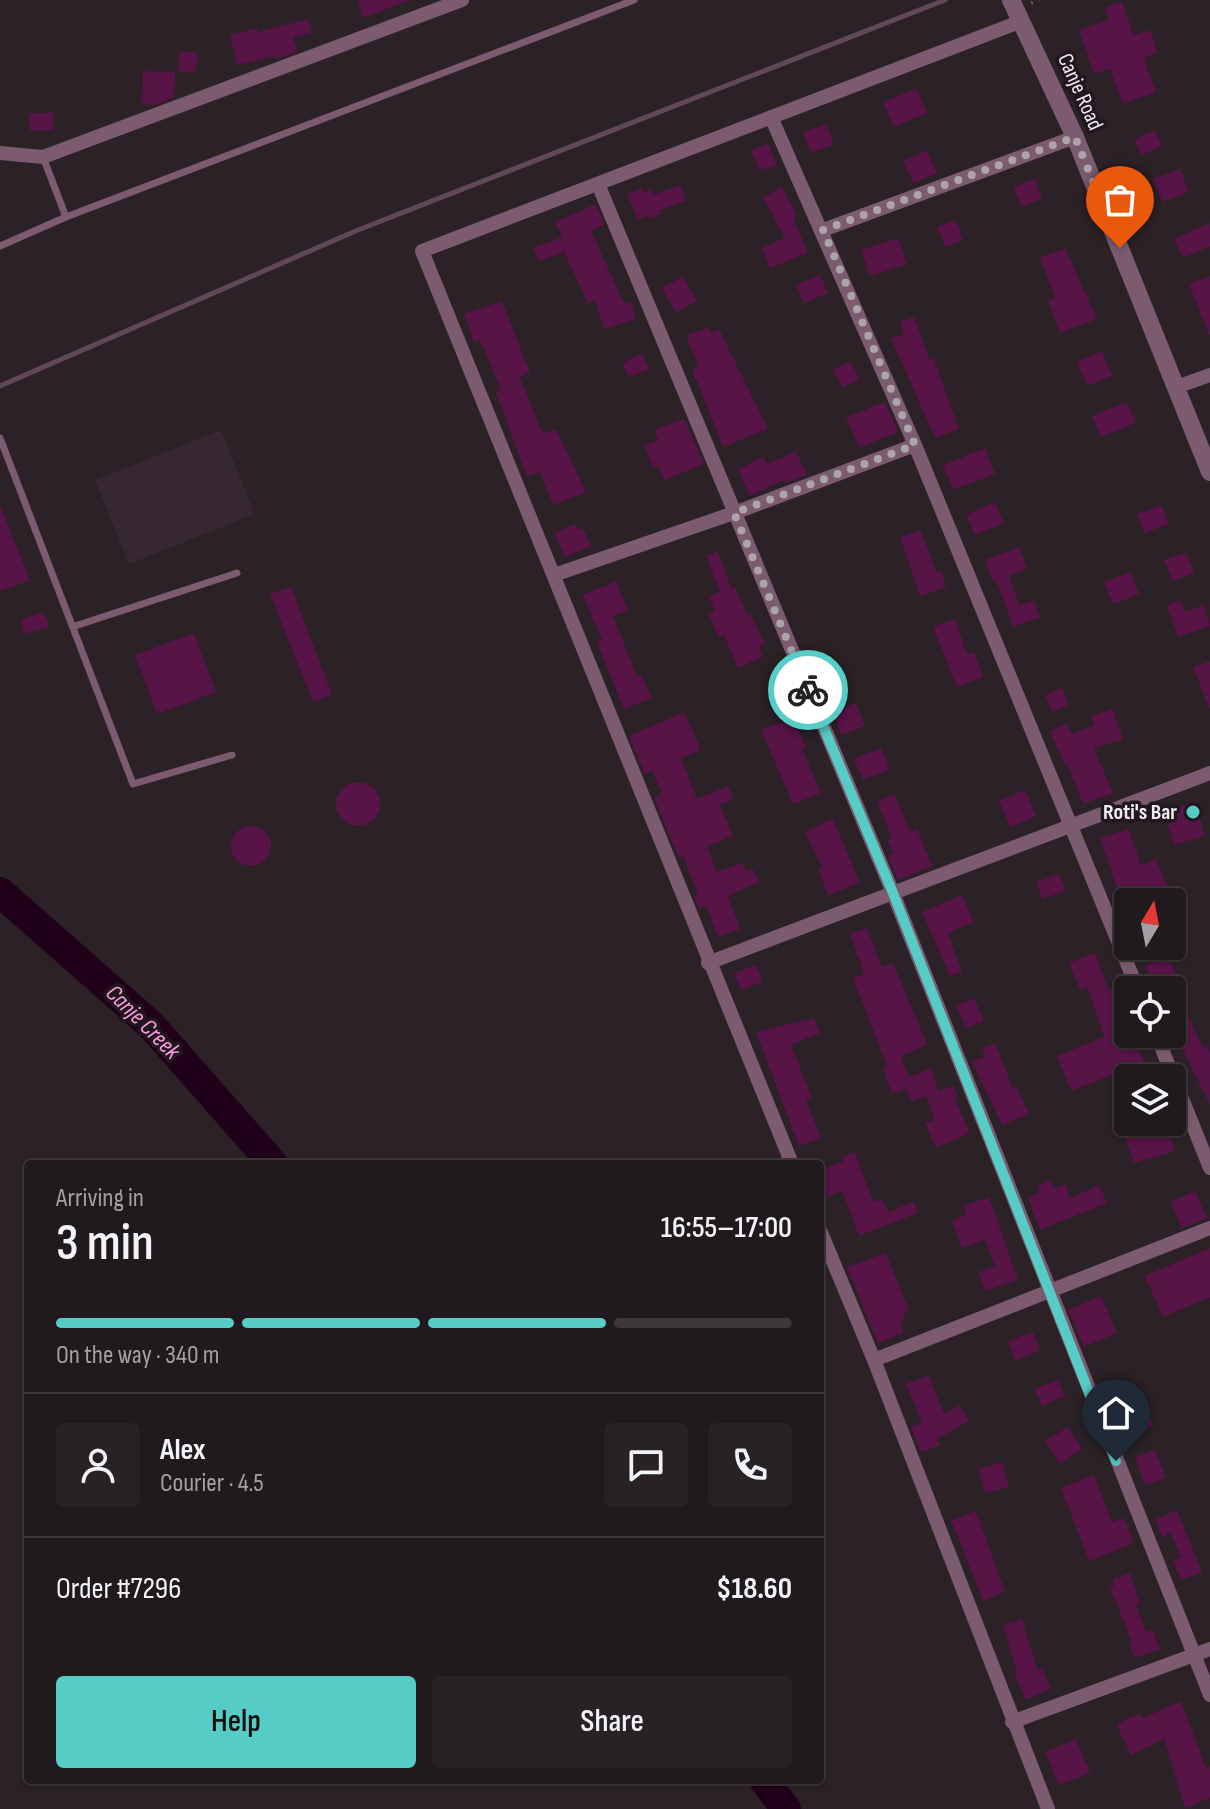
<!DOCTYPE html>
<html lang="en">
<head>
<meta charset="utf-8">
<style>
  :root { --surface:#20191d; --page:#282226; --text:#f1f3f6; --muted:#a2a0a4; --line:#3d383b; --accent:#55cdc6 }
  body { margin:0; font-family:"Sofia Sans Condensed",sans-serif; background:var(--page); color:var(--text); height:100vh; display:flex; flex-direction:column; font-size:30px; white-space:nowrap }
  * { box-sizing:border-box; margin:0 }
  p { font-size:26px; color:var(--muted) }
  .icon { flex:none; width:44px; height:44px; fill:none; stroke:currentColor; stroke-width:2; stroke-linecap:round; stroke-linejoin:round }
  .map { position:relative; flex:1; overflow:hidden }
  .side { position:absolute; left:24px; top:1160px; width:800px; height:624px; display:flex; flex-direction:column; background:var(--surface); border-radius:8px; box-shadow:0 2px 6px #0004,0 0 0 2px var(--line) }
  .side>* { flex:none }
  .needle { width:52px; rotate:10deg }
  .buttons { position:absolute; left:1114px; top:888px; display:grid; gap:16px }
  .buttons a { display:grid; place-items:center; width:72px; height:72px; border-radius:8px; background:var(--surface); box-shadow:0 2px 6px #0004,0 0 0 2px var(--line); font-size:40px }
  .pin { position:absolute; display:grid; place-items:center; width:68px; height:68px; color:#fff; margin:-82px -34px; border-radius:50% 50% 50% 0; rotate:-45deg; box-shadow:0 0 8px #0007 }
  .pin .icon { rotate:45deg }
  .courier { position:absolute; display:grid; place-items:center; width:80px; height:80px; margin:-40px; border:6px solid #55cdc6; border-radius:50%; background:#fff; color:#222; box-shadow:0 2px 10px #0007 }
  .headline em { font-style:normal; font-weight:600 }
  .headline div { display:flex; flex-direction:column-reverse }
  .headline { display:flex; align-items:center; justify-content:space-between; height:136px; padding:0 32px }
  h1 { font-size:52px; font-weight:600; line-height:60px }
  .bar { display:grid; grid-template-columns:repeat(4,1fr); gap:12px 8px; align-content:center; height:96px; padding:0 32px }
  .bar i { height:10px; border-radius:6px; background:var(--line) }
  .bar .current { background:var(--accent) }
  .bar p { grid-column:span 4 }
  .line { display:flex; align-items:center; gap:20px; padding:0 32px; border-top:2px solid var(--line) }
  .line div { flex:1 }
  .round { display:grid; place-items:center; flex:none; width:84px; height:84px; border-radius:8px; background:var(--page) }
  .primary-button { display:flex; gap:16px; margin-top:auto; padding:16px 32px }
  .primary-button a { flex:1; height:92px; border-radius:8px; background:var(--accent); color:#111; font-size:32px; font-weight:600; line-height:92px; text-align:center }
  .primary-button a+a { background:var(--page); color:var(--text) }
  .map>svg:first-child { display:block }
  .built { fill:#372731 }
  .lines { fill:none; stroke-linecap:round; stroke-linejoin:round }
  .stream { stroke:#604759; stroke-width:5 }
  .river { stroke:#210119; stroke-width:30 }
  .building { fill:#581347 }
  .path { stroke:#675e63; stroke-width:3; stroke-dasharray:2 6; stroke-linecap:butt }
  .service { stroke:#7c5b71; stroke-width:7 }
  .minor { stroke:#7c5b71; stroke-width:14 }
  .tertiary { stroke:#7c5b71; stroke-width:18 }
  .done { stroke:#aca4a9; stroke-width:8; stroke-dasharray:0 14.4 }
  .route { stroke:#55cdc6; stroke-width:10 }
  .poi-dot { fill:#55cdc6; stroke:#21171e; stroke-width:3 }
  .labels { text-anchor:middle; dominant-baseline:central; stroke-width:7; stroke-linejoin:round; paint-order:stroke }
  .street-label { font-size:22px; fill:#f2ebef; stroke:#21171e }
  .poi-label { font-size:22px; font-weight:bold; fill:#f2ebef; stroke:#21171e; text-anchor:end }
  .water-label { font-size:24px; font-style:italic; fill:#fd99de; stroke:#21171e }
</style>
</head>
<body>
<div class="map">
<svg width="1210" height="1809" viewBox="0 0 1210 1809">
  <rect width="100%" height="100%" fill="#2b2127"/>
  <!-- built -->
  <path class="built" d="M221,430L255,514L129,564L95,480Z"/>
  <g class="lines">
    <!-- stream -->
    <path class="stream" d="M0,386L358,230L945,0"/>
    <!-- river -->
    <path class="river" d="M0,892L151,1025L273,1164
      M764,1780L786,1809"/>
  </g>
  <!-- building -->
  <path class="building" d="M358,0H410L363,18Z
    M1122,2L1134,35L1150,30L1158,53L1144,58L1156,92L1123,104L1110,69L1094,74L1079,30L1109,20L1105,7Z
    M308,19L312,33L293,37L297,51L275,59V56L237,65L230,35L258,28V32Z
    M180,51L198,53L195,73L178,71Z
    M143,71L175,72L174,97L154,105L142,104Z
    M917,88L927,113L894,127L883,102Z
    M53,112L54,130L30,131L29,114Z
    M826,124L834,144L811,153L803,132Z
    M1155,130L1162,146L1141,155L1134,139Z
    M768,144L777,166L759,170L751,150Z
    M926,150L937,173L913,183L903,161Z
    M1180,169L1189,192L1162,202L1153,179Z
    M1035,179L1042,199L1022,207L1014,187Z
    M681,185L686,201L660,210L662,214L649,219L647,216L638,220L627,194L642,188L644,192L651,189L653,195Z
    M782,187L797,215L793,217L808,253L770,268L762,248L785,238L763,197Z
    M596,204L604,225L591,231L624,303L631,301L636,319L604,329L595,300L588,303L564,252L539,261L533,248L562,237L555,222Z
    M956,220L963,240L945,247L937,227Z
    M1210,223V246L1183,258L1174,239Z
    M898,238L907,264L870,276L861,250Z
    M1065,248L1097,319L1060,333L1048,301L1055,298L1040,258Z
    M820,275L828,293L804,303L796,285Z
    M683,276L697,301L676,313L662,288Z
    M1210,276V335H1209L1189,284Z
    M502,301L530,373L520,377L543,434L556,429L586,492L553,505L540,472L527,477L496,392L501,390L480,340L474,342L464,314Z
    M914,317L930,360L934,359L959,429L935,438L891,338L904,334L900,322Z
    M708,327L710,333L719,329L768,429L723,447L692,369L699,367L686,336Z
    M1102,351L1112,376L1087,386L1077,361Z
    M642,354L649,369L629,377L622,363Z
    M850,361L860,379L843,388L833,370Z
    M885,402L898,432L859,448L846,417Z
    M1127,402L1136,423L1101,437L1092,416Z
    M681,420H685L704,464L664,480L658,465L653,468L644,445L658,440L654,430Z
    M985,448L995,474L953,490L943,465Z
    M796,451L807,475L786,483L784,480L750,496L738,469L763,457L767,464Z
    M995,502L1004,523L975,535L966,515Z
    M0,505L30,580L0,591Z
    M1162,505L1169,524L1144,533L1137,514Z
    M576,524L579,530L583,528L591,546L565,557L554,533Z
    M921,530L936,572L941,570L946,587L920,596L900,537Z
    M1019,547L1027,568L1009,576L1019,605L1034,600L1040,617L1013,627L996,580L993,582L985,560Z
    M718,551L731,588L735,586L747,615L750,614L765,643L759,646L763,657L738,668L724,635L718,637L709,614L715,611L709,596L720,592L706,556Z
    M1186,552L1194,573L1173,581L1164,560Z
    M1131,572L1139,594L1113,604L1104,582Z
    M616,581L628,610L613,616L637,676L642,675L652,698L624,709L597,642L602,640L583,595Z
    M291,587L332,695L313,702L270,594Z
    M1181,600L1185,612L1204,605L1210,626L1178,637L1167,605Z
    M44,612L49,627L24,634L20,620Z
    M955,619L967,654L974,652L983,677L957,687L933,627Z
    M194,633L216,692L157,714L135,655Z
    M1210,661V708H1209L1193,667Z
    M1062,688L1068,705L1052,712L1045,695Z
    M856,703L865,726L841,735L833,712Z
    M1113,709L1123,739L1094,748L1113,793L1083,804L1067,763L1064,764L1050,731L1067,723L1072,734L1094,725L1091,716Z
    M684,712L701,750L681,758L697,799L728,786L734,799L720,805L733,836L707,846L717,872L742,862L746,871L753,869L759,882L728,896L740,929L718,937L706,905L699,908L694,896L698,894L683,856L679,858L654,798L662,795L653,771L645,774L629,736Z
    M793,717L806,747L802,749L821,793L793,804L761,730Z
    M881,748L890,769L863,780L854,759Z
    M336 804a22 22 0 1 1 44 0a22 22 0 1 1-44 0Z
    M1025,790L1036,816L1010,827L999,800Z
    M895,794L910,831L917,829L932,866L898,880L888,855L893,854L887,840L892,838L877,801Z
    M1195,802L1205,836L1174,845L1164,811Z
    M833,819L860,883L828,895L818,869L822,868L805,832Z
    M231 846a20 20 0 1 1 40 0a20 20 0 1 1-40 0Z
    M1129,829L1141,865L1156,859L1169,891L1142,902H1122L1100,838Z
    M1059,874L1065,891L1042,899L1036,882Z
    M962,895L974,922L948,933L962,972L950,976L922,912Z
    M867,928L882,967L893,963L927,1044L901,1057L909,1077L931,1068L938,1091L954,1086L958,1098L955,1099L970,1133L936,1148L925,1123L934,1120L926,1096L911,1102L907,1089L892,1094L883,1068L887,1066L853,978L864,974L850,934Z
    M1095,953L1109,990L1114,989L1128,1034H1132L1144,1061L1128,1068V1115L1112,1075L1071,1091L1057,1056L1104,1037L1087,987L1080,990L1069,963Z
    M1168,956L1179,981L1174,984L1203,1048L1207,1046L1210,1053V1105L1172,1027V990H1156L1145,966Z
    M756,965L763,982L741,990L734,973Z
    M974,998L984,1021L966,1029L956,1006Z
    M814,1018L820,1033L791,1045L812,1098L806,1100L821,1138L799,1146L756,1032Z
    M995,1043L1013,1089L1017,1087L1029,1114L1002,1125L972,1062L985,1056L982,1048Z
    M1166,1124L1175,1151L1134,1163L1125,1136Z
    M855,1152L873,1202L882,1199L888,1212L914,1202L918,1213L859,1236L842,1191L820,1200V1170L844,1161L842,1157Z
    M1051,1180L1054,1188L1065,1184L1070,1198L1099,1185L1107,1203L1040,1230L1028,1197L1039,1193L1037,1186Z
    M1195,1191L1207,1218L1182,1228L1170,1202Z
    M989,1197L1018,1280L985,1291L978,1272L995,1266L985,1240L962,1248L952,1221L966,1215L963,1206Z
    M1210,1248V1297L1163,1317L1145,1276Z
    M886,1253L909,1311L903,1314L905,1320L900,1322L904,1333L878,1343L847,1267Z
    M1101,1296L1117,1333L1084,1347L1068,1310Z
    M1033,1332L1040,1351L1015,1360L1008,1341Z
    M929,1375L944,1414L960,1405L969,1421L937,1439L940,1445L921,1452L911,1427L922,1423L906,1384Z
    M1058,1380L1065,1396L1042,1406L1035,1389Z
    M1143,1402L1153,1425L1123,1438L1113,1416Z
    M1068,1427L1082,1449L1060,1464L1045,1441Z
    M1155,1450L1166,1478L1145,1485L1135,1457Z
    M1002,1462L1009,1487L985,1493L978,1469Z
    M1094,1475L1112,1522L1124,1518L1134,1543L1089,1561L1061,1488Z
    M1177,1510L1202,1572L1181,1580L1173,1561L1181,1557L1171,1533L1162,1537L1155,1519Z
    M976,1511L1005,1592L983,1601L951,1520Z
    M1130,1573L1140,1603L1136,1605L1146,1632L1153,1629L1160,1649L1134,1658L1129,1643L1132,1642L1110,1587L1114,1586L1112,1579Z
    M1022,1619L1038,1670L1042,1668L1051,1688L1026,1700L1014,1673L1017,1672L1003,1625Z
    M1181,1701L1206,1768L1210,1767V1798L1185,1808L1164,1739L1131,1755L1116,1724L1141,1713L1143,1718Z
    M1076,1739L1090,1773L1059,1785L1045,1752Z"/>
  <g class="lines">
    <!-- path -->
    <path class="path" d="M1031,3L1039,0"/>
    <!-- service -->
    <path class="service" d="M43,157L66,217
      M0,246L66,217L634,0
      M0,438L133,784L232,755
      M75,626L237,573"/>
    <!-- minor -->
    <path class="minor" d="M771,117L915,445L1138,990
      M0,153L43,157L462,0
      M598,184L893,893L1210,1695
      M823,230L1075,137
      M1176,387L1210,375
      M554,575L734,513L915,445
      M708,963L1210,773
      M1156,1034L1210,1168
      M792,1164L422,251L1022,21
      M820,1230L874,1360L1048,1809
      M874,1360L1210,1228
      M1012,1722L1210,1649"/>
    <!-- tertiary -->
    <path class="tertiary" d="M1011,0L1075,137L1210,472"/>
  </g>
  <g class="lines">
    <!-- done -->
    <path class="done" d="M808,690L734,513L915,445L823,230L1075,137L1120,248"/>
    <!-- route -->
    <path class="route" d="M808,690L893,893L1116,1461"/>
  </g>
  <!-- markers -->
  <circle class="poi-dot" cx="1193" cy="812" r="8"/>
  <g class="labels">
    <!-- street labels -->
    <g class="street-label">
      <text transform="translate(1080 92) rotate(66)">Canje Road</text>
    </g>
    <!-- poi labels -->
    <g class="poi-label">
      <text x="1177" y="812">Roti's Bar</text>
    </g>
    <!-- water labels -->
    <g class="water-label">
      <text transform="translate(143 1022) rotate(45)">Canje Creek</text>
    </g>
  </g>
</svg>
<div class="buttons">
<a><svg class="needle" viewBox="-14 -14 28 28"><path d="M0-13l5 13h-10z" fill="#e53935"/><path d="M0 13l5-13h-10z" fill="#a2a0a4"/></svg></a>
<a><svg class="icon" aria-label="locate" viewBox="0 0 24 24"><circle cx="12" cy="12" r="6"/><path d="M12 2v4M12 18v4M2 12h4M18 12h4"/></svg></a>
<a><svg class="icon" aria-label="layers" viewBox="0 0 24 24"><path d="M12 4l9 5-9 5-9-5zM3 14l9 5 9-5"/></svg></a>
</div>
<div class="pin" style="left:1120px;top:248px;background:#ea580c"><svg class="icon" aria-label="bag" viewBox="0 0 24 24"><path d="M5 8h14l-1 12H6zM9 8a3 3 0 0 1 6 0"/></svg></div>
<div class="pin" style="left:1116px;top:1461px;background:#1f2937"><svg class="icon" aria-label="home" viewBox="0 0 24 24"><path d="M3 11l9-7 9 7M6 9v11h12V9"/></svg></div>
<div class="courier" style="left:808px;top:690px"><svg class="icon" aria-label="bike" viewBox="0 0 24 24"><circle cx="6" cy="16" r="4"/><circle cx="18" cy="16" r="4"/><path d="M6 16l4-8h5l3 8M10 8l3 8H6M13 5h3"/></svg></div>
<section class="side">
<div class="headline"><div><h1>3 min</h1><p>Arriving in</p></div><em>16:55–17:00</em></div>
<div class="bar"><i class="current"></i><i class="current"></i><i class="current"></i><i></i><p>On the way · 340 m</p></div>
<div class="line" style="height:144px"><a class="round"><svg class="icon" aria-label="person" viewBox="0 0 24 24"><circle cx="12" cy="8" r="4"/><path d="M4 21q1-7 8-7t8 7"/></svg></a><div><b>Alex</b><p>Courier · 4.5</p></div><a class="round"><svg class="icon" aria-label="chat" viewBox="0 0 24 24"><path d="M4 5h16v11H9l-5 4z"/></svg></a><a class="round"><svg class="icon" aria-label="phone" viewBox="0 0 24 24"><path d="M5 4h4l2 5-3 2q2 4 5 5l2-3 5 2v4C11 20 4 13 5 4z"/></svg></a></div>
<div class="line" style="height:104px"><div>Order #7296</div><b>$18.60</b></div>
<div class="primary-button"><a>Help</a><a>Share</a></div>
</section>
</div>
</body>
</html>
